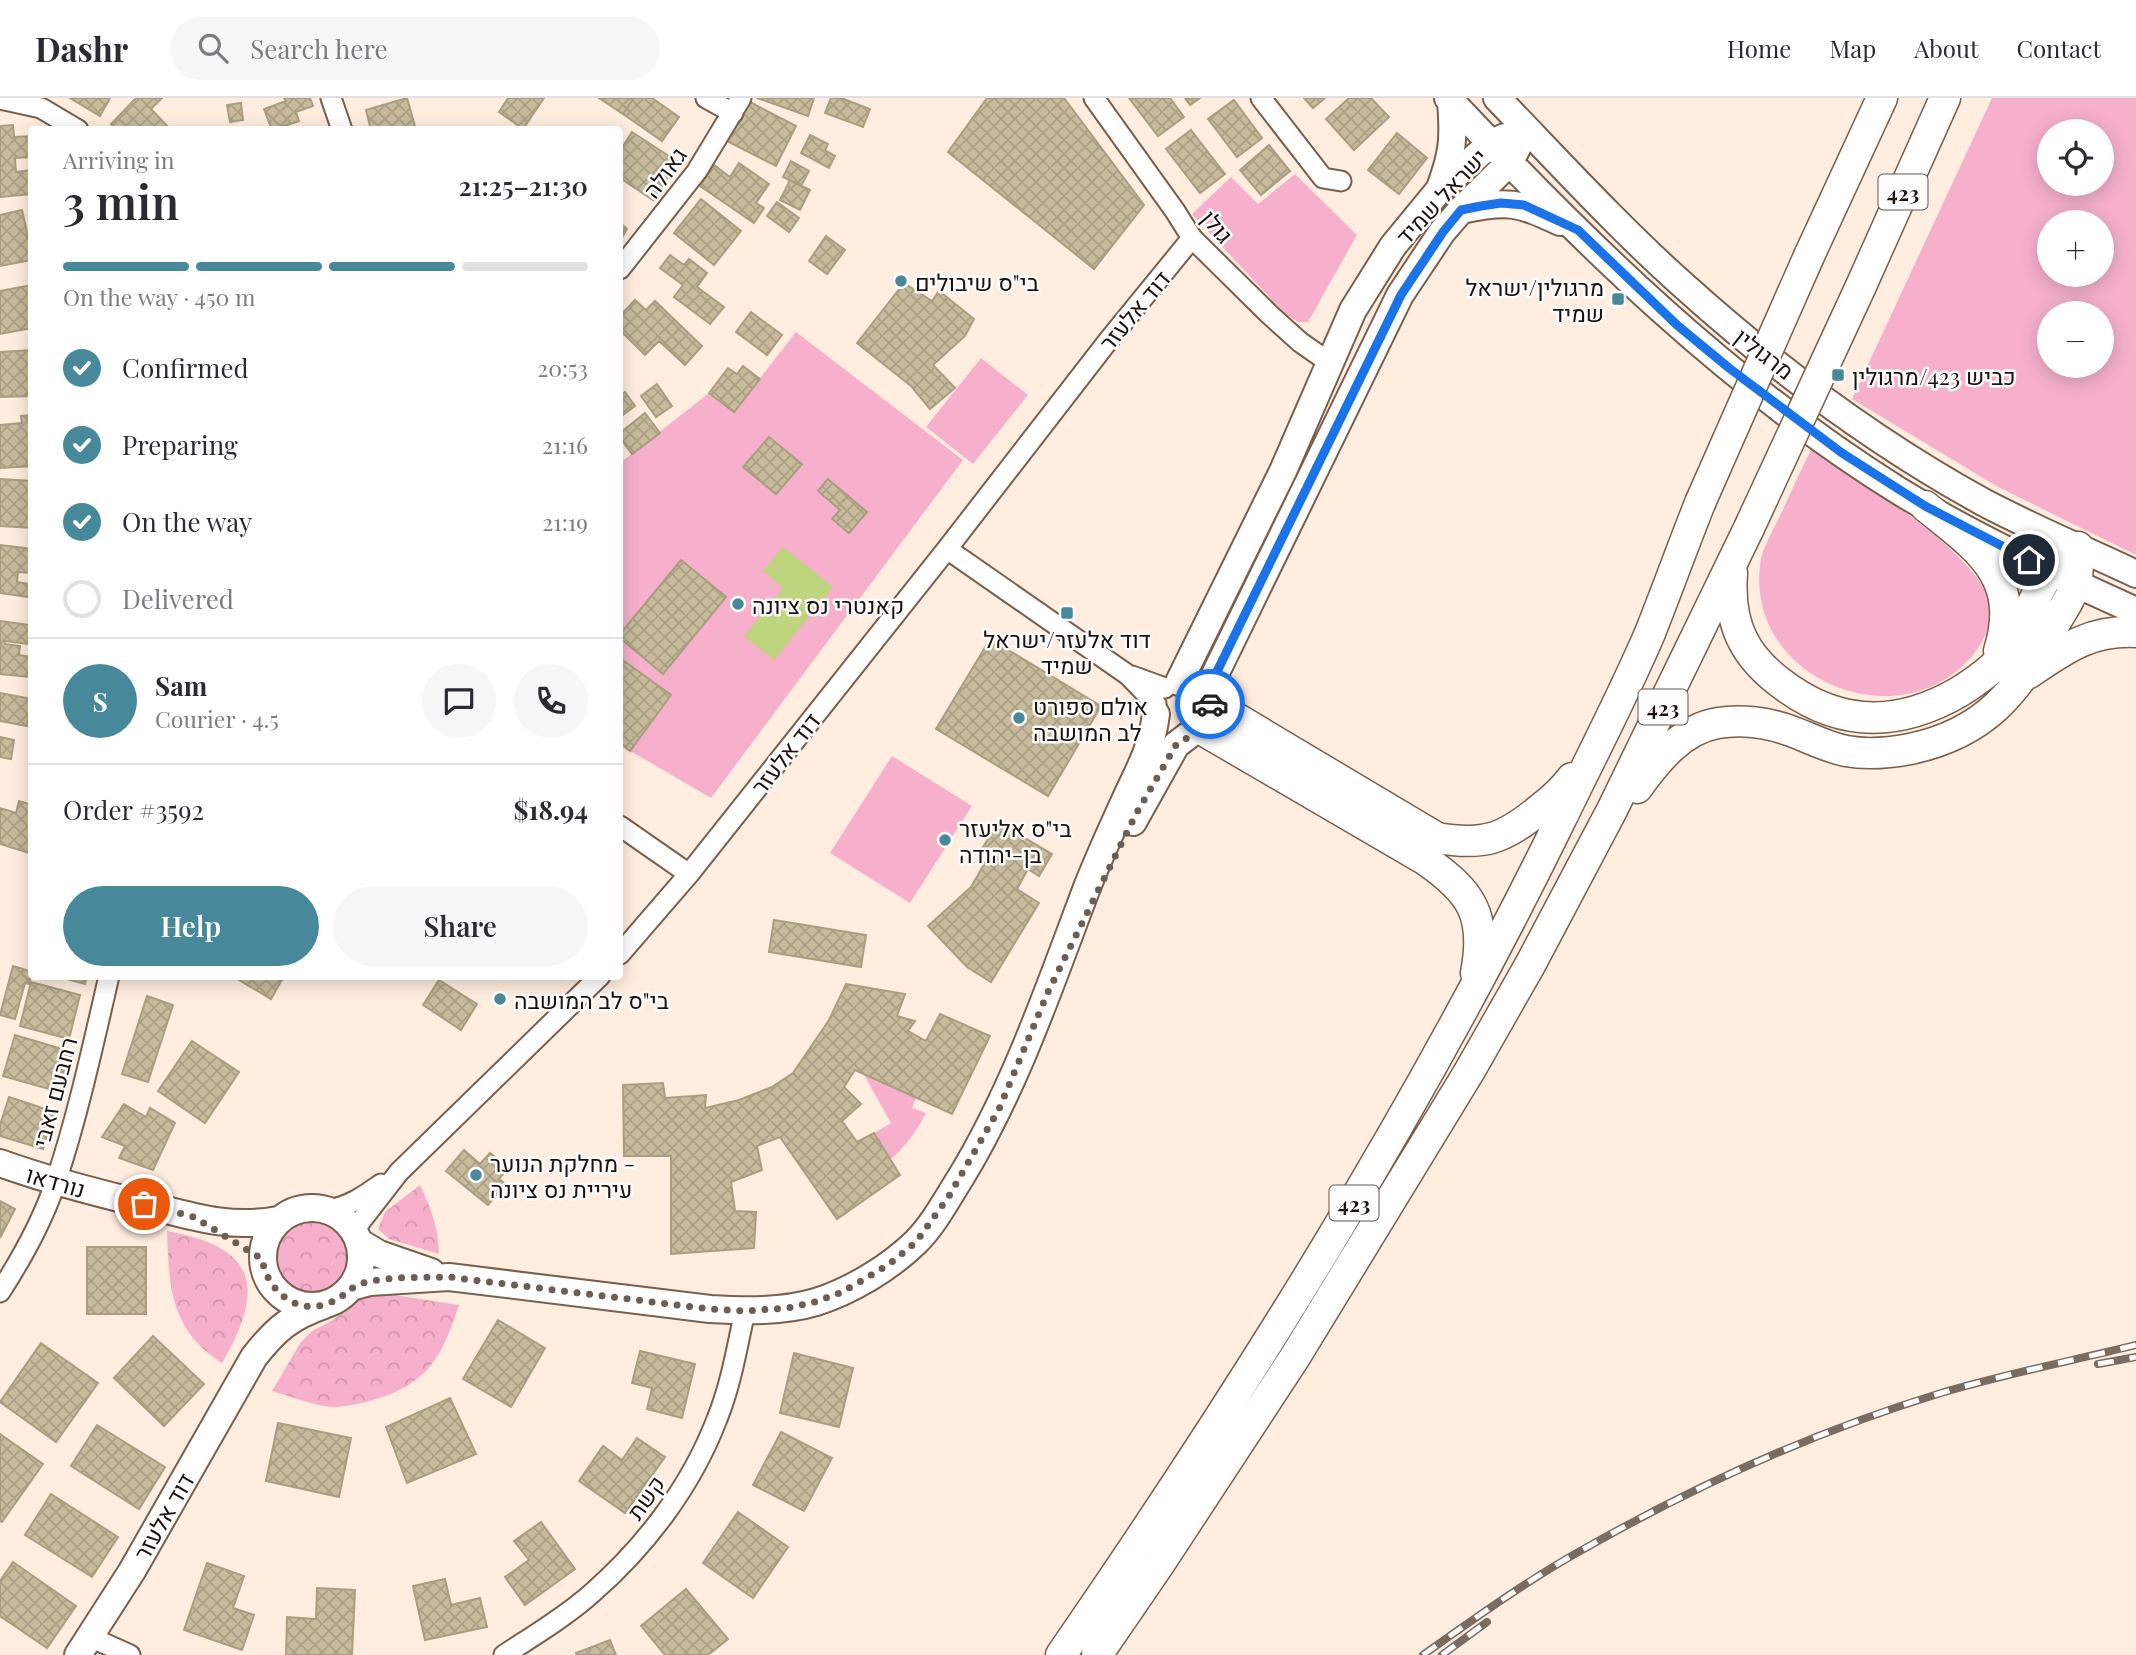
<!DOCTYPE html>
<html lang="en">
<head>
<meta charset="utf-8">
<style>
  :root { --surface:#fff; --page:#f7f7f7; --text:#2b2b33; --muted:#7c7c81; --line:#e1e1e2; --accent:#47899a }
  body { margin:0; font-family:"Playfair Display",Heebo,serif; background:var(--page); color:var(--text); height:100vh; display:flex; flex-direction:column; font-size:26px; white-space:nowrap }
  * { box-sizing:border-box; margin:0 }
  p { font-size:23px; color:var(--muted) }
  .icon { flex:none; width:38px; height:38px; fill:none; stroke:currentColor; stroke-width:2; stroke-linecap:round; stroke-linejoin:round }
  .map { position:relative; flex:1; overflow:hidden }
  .panel { position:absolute; left:28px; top:28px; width:595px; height:854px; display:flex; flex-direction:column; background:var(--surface); border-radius:7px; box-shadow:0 4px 18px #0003 }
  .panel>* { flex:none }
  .tools { position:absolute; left:2037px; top:21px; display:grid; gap:14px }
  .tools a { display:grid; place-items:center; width:77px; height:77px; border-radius:50%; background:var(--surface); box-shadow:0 4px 18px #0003; font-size:35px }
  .pin { position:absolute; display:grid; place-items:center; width:60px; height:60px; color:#fff; margin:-30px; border:4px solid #fff; border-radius:50%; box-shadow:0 2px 7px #0007 }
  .courier { position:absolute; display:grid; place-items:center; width:70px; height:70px; margin:-35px; border:5px solid #1a73e8; border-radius:50%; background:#fff; color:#222; box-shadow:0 2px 9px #0007 }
  .overview em { font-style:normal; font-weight:600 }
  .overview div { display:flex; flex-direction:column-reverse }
  .overview { display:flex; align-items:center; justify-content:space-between; height:119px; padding:0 35px }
  h1 { font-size:46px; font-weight:600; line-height:52px }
  .bar { display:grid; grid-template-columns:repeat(4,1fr); gap:10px 7px; align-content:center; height:84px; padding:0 35px }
  .bar i { height:9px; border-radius:5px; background:var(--line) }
  .bar .current { background:var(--accent) }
  .bar p { grid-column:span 4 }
  .line { display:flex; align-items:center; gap:18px; padding:0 35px; border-top:2px solid var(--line) }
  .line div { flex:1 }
  .round { display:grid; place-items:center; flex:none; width:74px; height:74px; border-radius:37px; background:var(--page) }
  ol { padding:0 35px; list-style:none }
  li { display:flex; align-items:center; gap:21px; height:77px }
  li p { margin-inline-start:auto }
  li .icon { padding:7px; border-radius:50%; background:var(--accent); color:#fff; stroke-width:4 }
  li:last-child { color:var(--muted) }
  li i { width:38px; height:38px; border:4px solid var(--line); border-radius:50% }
  .primary-button { display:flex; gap:14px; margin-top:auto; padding:14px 35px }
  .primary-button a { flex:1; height:80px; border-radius:42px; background:var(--accent); color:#fff; font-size:28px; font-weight:600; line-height:80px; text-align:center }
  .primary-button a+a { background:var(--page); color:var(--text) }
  header { display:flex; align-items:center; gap:42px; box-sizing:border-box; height:98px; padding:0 35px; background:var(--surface); border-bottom:2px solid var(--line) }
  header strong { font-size:33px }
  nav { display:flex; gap:38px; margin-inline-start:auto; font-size:24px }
  .search { width:490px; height:63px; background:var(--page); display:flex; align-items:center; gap:18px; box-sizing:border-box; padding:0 24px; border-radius:38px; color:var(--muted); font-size:26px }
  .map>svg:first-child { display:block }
  .green { fill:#f6b0cb; fill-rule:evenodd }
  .park { fill:url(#park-crowns) }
  .water { fill:#bed67e }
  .building { fill:url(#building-cross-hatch); stroke:#a99e7f; stroke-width:2 }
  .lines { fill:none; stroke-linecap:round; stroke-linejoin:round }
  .street-casing { stroke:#795f4c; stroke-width:23 }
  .secondary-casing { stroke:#795f4c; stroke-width:30 }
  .primary-casing { stroke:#795f4c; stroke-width:33 }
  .street { stroke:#fff; stroke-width:19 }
  .secondary { stroke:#fff; stroke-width:26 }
  .primary { stroke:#fff; stroke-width:30 }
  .rail-casing { stroke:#7a6c62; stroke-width:8 }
  .rail { stroke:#fefefe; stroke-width:5; stroke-dasharray:16; stroke-linecap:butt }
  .primary-bridge-casing { stroke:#795f4c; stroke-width:33; stroke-linecap:butt }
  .primary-bridge { stroke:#fff; stroke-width:30 }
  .done { stroke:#6b5f55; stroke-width:7; stroke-dasharray:0 12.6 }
  .route { stroke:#1a73e8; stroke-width:9 }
  .poi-dot { fill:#47899a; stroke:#fefefe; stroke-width:2.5 }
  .labels { text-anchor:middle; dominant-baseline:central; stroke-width:5; stroke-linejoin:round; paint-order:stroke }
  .shield { fill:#fefefe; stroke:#605954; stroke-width:2 }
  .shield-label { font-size:21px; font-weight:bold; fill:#1c120b }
  .street-label { font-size:23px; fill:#1c120b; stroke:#fefefe }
  .poi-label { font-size:23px; fill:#1c120b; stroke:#fefefe; text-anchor:start }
</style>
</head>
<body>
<header>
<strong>Dashr</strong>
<div class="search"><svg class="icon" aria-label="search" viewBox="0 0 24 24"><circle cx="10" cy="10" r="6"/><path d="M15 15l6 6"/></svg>Search here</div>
<nav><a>Home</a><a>Map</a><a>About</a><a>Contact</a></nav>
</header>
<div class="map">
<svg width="2136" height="1557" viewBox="0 0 2136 1557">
  <defs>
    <pattern id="park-crowns" width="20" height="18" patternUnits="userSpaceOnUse" patternTransform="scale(1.75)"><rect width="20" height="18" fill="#f6b0cb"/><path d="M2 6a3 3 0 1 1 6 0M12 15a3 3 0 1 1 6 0" fill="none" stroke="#d296ad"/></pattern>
    <pattern id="building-cross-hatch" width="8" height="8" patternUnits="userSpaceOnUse" patternTransform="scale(1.75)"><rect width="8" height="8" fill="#c7bb9c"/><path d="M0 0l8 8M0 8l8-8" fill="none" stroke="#aaa085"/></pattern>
  </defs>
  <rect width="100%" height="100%" fill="#ffeddf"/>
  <!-- green -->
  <path class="green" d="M1992,0H2136V457L1998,389L1852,301ZM2049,33H2102V86H2049ZM2049,124H2102V177H2049ZM2102,215V268H2049V215Z
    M1295,76L1357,137L1308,224H1298L1284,215L1192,116L1231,79L1258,106Z
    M796,234L963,362L711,700L620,647V365L709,295L734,314Z
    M981,260L1028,297L973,366L926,329Z
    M1812,350C1853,378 1985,459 1991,509C1993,524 1985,541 1976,553C1904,648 1740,581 1761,461C1764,448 1772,434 1778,422C1789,398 1800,374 1812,350Z
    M892,658L972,708L910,805L830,755Z
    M863,975L916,1000L912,1010L926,1015C916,1034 906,1048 890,1062L874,1035L891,1025Z"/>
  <!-- park -->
  <path class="park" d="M420,1087C431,1110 439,1131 439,1156L389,1141L378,1131L385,1114Z
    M276 1159a36 36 0 1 1 72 0a36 36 0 1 1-72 0Z
    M167,1133C257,1149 266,1190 222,1265C170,1232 169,1189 167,1133Z
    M388,1196L459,1207C442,1259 427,1287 373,1302C358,1306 339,1311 324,1308C307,1305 289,1298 272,1293L301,1244L312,1233L333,1222L363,1199Z"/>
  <!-- water -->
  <path class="water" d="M783,449L833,489L774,562L744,538L783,490L763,473Z"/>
  <!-- building -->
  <path class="building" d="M70,0H110L100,18Z
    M136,0H162L151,11L171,32H116L111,26Z
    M284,0H310L313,8L296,14L299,23L272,32L264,11L286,3Z
    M407,0L415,28L404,32H371L366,12Z
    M508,0H544L523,31L499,14Z
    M599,0H634L623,16Z
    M634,0H652L679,19L662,43L623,16Z
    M757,0H814L808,18Z
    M831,0H841L870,11L863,29L825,15Z
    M987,0H1064L1144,107L1094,171L948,54Z
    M1129,0H1170L1184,19L1158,38Z
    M1185,0H1200L1190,7Z
    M1304,0H1325L1313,10Z
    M1349,0H1371L1389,19L1354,52L1326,21Z
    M1234,2L1262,40L1237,59L1208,21Z
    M748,3L796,28L776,68L727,43Z
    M241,5L243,22L230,24L227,7Z
    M13,27L14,39L32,38V59L15,60L16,74L32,72V96L0,99V28Z
    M1191,32L1225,76L1200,95L1166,51Z
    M632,34L678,64L653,102L620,80V53Z
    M1397,35L1427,60L1399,96L1368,72Z
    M810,37L828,46L825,52L835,58L829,70L801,55Z
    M1269,47L1290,73L1261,97L1240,72Z
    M791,63L809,73L801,88L783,79Z
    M739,65L769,86L756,105L764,110L754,125L700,88L714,67L730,79Z
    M790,82L810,92L800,112L780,102Z
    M701,101L741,133L714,167L674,135Z
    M777,104L799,120L789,134L767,118Z
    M22,112L29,143L32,142V162L0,168V117Z
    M620,125L627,131L620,143Z
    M826,138L845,152L827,176L809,163Z
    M670,157L684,167L689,161L707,175L697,189L724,209L710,226L674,199L683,187L660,170Z
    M904,185L932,203L939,193L974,221L965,238L933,267L955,290L930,311L911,288L857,245Z
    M32,187V230L0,236V193Z
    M635,202L646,212L655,203L702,248L685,267L659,243L645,257L620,232V218Z
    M751,214L782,237L767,257L736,234Z
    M32,252L31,298L0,299V254Z
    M743,268L760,281L734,314L709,295L728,270L737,276Z
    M657,286L672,308L656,319L641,298Z
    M625,294L635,308L620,319V298Z
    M645,315L660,335L632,356L620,340V335Z
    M32,317V368L0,370V327L22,325L21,318Z
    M769,339L802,366L776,396L743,369Z
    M0,381L32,383V430L0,428Z
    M828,381L867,414L849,435L832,421L840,412L818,393Z
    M0,447L32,451V475L18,474L17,484L30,486L29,499L0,495Z
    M681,462L726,499L663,576L620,540V536Z
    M0,523L30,527L28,546L5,543V546L20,548L19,557L32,559L29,579L0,576Z
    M990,541L1101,608L1048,698L936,631Z
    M620,560L671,597L630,653L620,645Z
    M0,595L32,601L27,628L0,623Z
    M0,639L14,642L11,661L0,659Z
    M19,703L32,707V756L0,746V710L16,715Z
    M998,724L1052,756L1039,778L1028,771L1017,791L1039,805L991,884L967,869L928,828L971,789L990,756L982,751Z
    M774,822L866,837L861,869L769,854Z
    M13,868L32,874L29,886L25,885L15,921L0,917Z
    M56,878H87L85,886Z
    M242,878H284L271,901L239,882Z
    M439,882L477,906L461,932L423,907Z
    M31,884L80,897L69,941L20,928Z
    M846,886L905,896L897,918L915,923L908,933L926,943L940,916L990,938L952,1016L855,972L844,989L861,1006L842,1023L857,1044L874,1035L900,1077L837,1121L780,1039L757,1048L762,1072L731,1084L735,1113L756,1114L754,1150L671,1156V1058H624L623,987L663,985L665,1000L706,997L705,1010L739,1002L772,989L793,975L829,922Z
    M147,898L173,907L148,984L122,976Z
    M15,937L72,954L60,994L3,978Z
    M192,943L239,974L205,1025L158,993Z
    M9,999L54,1014L43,1051L0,1038V1027Z
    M124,1006L146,1019L150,1010L175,1025L153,1072L119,1060L125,1048L102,1039Z
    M464,1052L480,1066L490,1055L508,1070L499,1081L505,1086L488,1107L446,1073Z
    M0,1103L15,1111L0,1140Z
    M87,1149H146V1216H87Z
    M498,1222L545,1250L511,1309L463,1281Z
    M153,1238L204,1286L164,1328L114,1280Z
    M41,1245L98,1285L56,1344L0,1304Z
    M640,1253L695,1266L682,1320L647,1311L652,1290L632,1285Z
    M794,1255L853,1270L839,1329L780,1315Z
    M450,1300L476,1356L407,1385L386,1329Z
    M278,1325L351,1340L339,1399L266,1383Z
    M97,1327L165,1369L139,1411L71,1368Z
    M781,1334L832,1360L804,1413L753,1387Z
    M0,1336L43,1366L2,1424L0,1423Z
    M637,1340L665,1359L625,1415L579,1383L603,1348L622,1362Z
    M51,1396L118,1439L92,1479L25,1437Z
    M738,1414L788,1449L753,1500L703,1465Z
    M541,1424L575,1471L525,1507L505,1479L529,1462L514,1443Z
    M13,1464L76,1508L47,1550L0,1518V1483Z
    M207,1465L244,1478L233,1510L254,1517L242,1552L184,1532Z
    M445,1481L451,1507L480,1500L487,1529L425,1542L413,1488Z
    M317,1490L355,1492L352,1557H286L287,1519L316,1521Z
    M686,1491L728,1541L708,1557H665L641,1528Z
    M610,1542L616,1557H577L576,1555Z"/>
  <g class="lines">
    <!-- street casing -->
    <g class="street-casing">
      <path id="street" d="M331,0L342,32
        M706,0L733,15
        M1094,0L1175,113L1192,140L1269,216L1300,244L1330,265
        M1261,0L1323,80L1341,83
        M0,1L41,10L78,32
        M620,171L697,73L741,0
        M947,451L1128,577L1156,606
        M1132,578L1165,590
        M620,728L689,776
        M620,856L689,776L947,451L1108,243L1192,140
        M327,1112C349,1109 364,1098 381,1086
        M354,1132L399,1074L600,878
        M0,1194C22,1160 43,1122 56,1083C78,1017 93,947 109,878
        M90,1539L130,1557
        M504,1557C533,1538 565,1519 591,1496C645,1449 691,1389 717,1321C731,1287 737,1249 745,1213"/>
    </g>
    <!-- secondary casing -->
    <g class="secondary-casing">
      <path id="secondary" d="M1448,0C1584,145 1729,287 1899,393C1974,439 2056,477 2136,513
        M1497,0C1558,63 1618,129 1683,187C1774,269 1876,345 1983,404C2032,430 2085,452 2136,476
        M1440,90C1453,55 1454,40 1451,3
        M1461,112C1509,102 1517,104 1560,124
        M1179,584L1283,373L1353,212L1393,148L1439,92L1491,45L1505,39
        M1206,595L1400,197L1442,134L1461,112L1510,64L1518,48
        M1133,724L1176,647L1189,637
        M0,1065C44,1081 90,1093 135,1104C186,1116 225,1132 278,1122
        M263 1159a49 49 0 1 1 98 0a49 49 0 1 1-98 0Z
        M359,1144L379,1156L431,1174
        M351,1189L370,1184L449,1179L710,1211C745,1213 782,1214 816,1204C851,1193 889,1170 916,1144C934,1126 947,1101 961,1079C1015,990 1049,890 1086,792C1098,761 1112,731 1126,700C1140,670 1152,649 1156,616
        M78,1557L132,1473L254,1259C276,1231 290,1219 324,1207"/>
    </g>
    <!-- primary casing -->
    <g class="primary-casing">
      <path id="primary" d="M1809,158L1882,0
        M1861,188L1945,0
        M1925,408C1978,451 2022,478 1999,553
        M1732,475C1728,528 1745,561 1789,591C1845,630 1902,627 1959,594C1975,584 1992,572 2004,558C2025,533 2032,498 2050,474C2057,464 2069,457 2078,449
        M2029,575C2066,550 2090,532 2136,534
        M1209,604L1437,740C1484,748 1504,741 1540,711C1552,702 1563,692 1572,680
        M1201,631L1424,761C1472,794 1487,817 1476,875
        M1637,690C1657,662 1682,631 1718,625C1742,621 1769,625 1791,633C1810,640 1826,649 1846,653C1867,657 1889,655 1910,651C1986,635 2017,594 2053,529C2060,515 2071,501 2076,486C2079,476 2077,461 2078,449
        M1061,1557C1246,1289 1418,1014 1561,721C1591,659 1623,598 1650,535C1667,492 1683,448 1700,405
        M1097,1557L1160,1465L1295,1259L1469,974L1530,867L1612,712L1749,430"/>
    </g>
    <!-- street -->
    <use href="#street" class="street"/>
    <!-- secondary -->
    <use href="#secondary" class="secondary"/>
    <!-- primary -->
    <use href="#primary" class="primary"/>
    <!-- rail casing -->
    <g class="rail-casing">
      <path id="rail" d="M2098,1266L2136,1259
        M1423,1557C1478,1518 1532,1479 1591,1447C1701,1385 1820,1332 1941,1295C2005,1276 2071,1263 2136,1247
        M1442,1557L1487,1524"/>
    </g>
    <!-- rail -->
    <use href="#rail" class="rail"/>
    <!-- primary-bridge casing -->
    <g class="primary-bridge-casing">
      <path id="primary-bridge" d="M1700,405L1809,158
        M1749,430L1861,188"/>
    </g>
    <!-- primary-bridge -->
    <use href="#primary-bridge" class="primary-bridge"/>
  </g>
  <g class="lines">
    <!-- done -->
    <path class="done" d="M144,1106L194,1119L262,1161C267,1192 296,1218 329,1205C346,1199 347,1189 367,1184C393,1178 422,1180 449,1179L710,1211L745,1213L788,1210L815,1204L840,1195L863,1182L888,1167L916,1144L949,1098L999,1011L1048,894L1136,716L1176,647L1201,631L1206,625L1209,618L1210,606"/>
    <!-- route -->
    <path class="route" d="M1210,606L1206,596L1401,197L1443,134L1461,112L1481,108L1501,105L1524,107L1578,132L1677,227L1729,270L1842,355L1925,408L2029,462"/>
  </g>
  <!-- markers -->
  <g class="poi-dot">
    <circle cx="901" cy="183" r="7"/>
    <rect x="1611" y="194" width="14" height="14" rx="3.5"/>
    <rect x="1831" y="270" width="14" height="14" rx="3.5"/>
    <circle cx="738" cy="506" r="7"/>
    <rect x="1060" y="508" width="14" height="14" rx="3.5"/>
    <circle cx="1019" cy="620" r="7"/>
    <circle cx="945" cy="742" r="7"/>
    <circle cx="500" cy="901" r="7"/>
    <circle cx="476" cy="1077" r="7"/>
  </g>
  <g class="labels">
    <!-- shield labels -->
    <g class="shield">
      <rect x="1878.5" y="76.5" width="49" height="35" rx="5"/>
      <rect x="1638.5" y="591.5" width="49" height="35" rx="5"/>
      <rect x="1329.5" y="1087.5" width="49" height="35" rx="5"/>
    </g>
    <g class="shield-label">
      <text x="1903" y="94">423</text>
      <text x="1663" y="609">423</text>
      <text x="1354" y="1105">423</text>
    </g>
    <!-- street labels -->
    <g class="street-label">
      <text transform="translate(664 74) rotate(-54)">גאולה</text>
      <text transform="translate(1441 98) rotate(-47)">ישראל שמיד</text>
      <text transform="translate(1218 128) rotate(50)">גולן</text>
      <text transform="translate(1134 212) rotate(-50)">דוד אלעזר</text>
      <text transform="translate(1765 255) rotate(38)">מרגולין</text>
      <text transform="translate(785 655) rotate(-52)">דוד אלעזר</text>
      <text transform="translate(54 994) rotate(-75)">רחבעם זאבי</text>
      <text transform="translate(56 1083) rotate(16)">נורדאו</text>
      <text transform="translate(645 1399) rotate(-55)">קשת</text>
      <text transform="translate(163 1418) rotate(-60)">דוד אלעזר</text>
    </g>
    <!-- poi labels -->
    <g class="poi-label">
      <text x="915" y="183">בי"ס שיבולים</text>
      <text x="1604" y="188" text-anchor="end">מרגולין/ישראל<tspan x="1604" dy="26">שמיד</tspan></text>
      <text x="1852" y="277">כביש 423/מרגולין</text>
      <text x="752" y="506">קאנטרי נס ציונה</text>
      <text x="1067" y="540" text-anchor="middle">דוד אלעזר/ישראל<tspan x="1067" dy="26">שמיד</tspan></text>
      <text x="1033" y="607">אולם ספורט<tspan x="1033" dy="26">לב המושבה</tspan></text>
      <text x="959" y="729">בי"ס אליעזר<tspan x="959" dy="26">בן-יהודה</tspan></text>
      <text x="514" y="901">בי"ס לב המושבה</text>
      <text x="490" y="1064">מחלקת הנוער -<tspan x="490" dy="26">עיריית נס ציונה</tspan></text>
    </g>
  </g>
</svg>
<div class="tools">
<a><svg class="icon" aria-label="locate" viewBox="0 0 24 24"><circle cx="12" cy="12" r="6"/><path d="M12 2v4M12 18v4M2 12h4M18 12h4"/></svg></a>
<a>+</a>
<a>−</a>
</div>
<div class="pin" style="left:144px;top:1106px;background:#ea580c"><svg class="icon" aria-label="bag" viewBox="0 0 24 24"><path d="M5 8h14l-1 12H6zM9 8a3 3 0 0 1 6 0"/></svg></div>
<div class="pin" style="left:2029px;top:462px;background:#1f2937"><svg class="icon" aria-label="home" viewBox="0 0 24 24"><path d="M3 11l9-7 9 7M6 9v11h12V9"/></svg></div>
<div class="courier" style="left:1210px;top:606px"><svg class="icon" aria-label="car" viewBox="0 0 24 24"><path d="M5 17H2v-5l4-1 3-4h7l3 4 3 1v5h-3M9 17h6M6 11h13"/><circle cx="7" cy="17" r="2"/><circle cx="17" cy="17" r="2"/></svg></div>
<section class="panel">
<div class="overview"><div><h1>3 min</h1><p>Arriving in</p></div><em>21:25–21:30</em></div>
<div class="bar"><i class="current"></i><i class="current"></i><i class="current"></i><i></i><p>On the way · 450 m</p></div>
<ol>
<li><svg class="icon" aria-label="check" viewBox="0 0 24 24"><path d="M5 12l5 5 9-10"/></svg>Confirmed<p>20:53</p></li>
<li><svg class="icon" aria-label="check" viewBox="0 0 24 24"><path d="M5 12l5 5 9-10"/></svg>Preparing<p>21:16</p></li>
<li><svg class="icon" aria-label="check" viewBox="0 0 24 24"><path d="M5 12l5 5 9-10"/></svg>On the way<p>21:19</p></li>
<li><i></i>Delivered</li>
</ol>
<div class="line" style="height:126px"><b class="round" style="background:var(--accent);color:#fff">S</b><div><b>Sam</b><p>Courier · 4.5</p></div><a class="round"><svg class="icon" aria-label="chat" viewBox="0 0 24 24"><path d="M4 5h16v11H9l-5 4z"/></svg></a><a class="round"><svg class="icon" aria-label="phone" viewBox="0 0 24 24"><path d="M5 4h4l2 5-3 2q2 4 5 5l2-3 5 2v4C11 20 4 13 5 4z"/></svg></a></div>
<div class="line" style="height:91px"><div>Order #3592</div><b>$18.94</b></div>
<div class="primary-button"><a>Help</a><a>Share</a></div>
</section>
</div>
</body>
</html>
